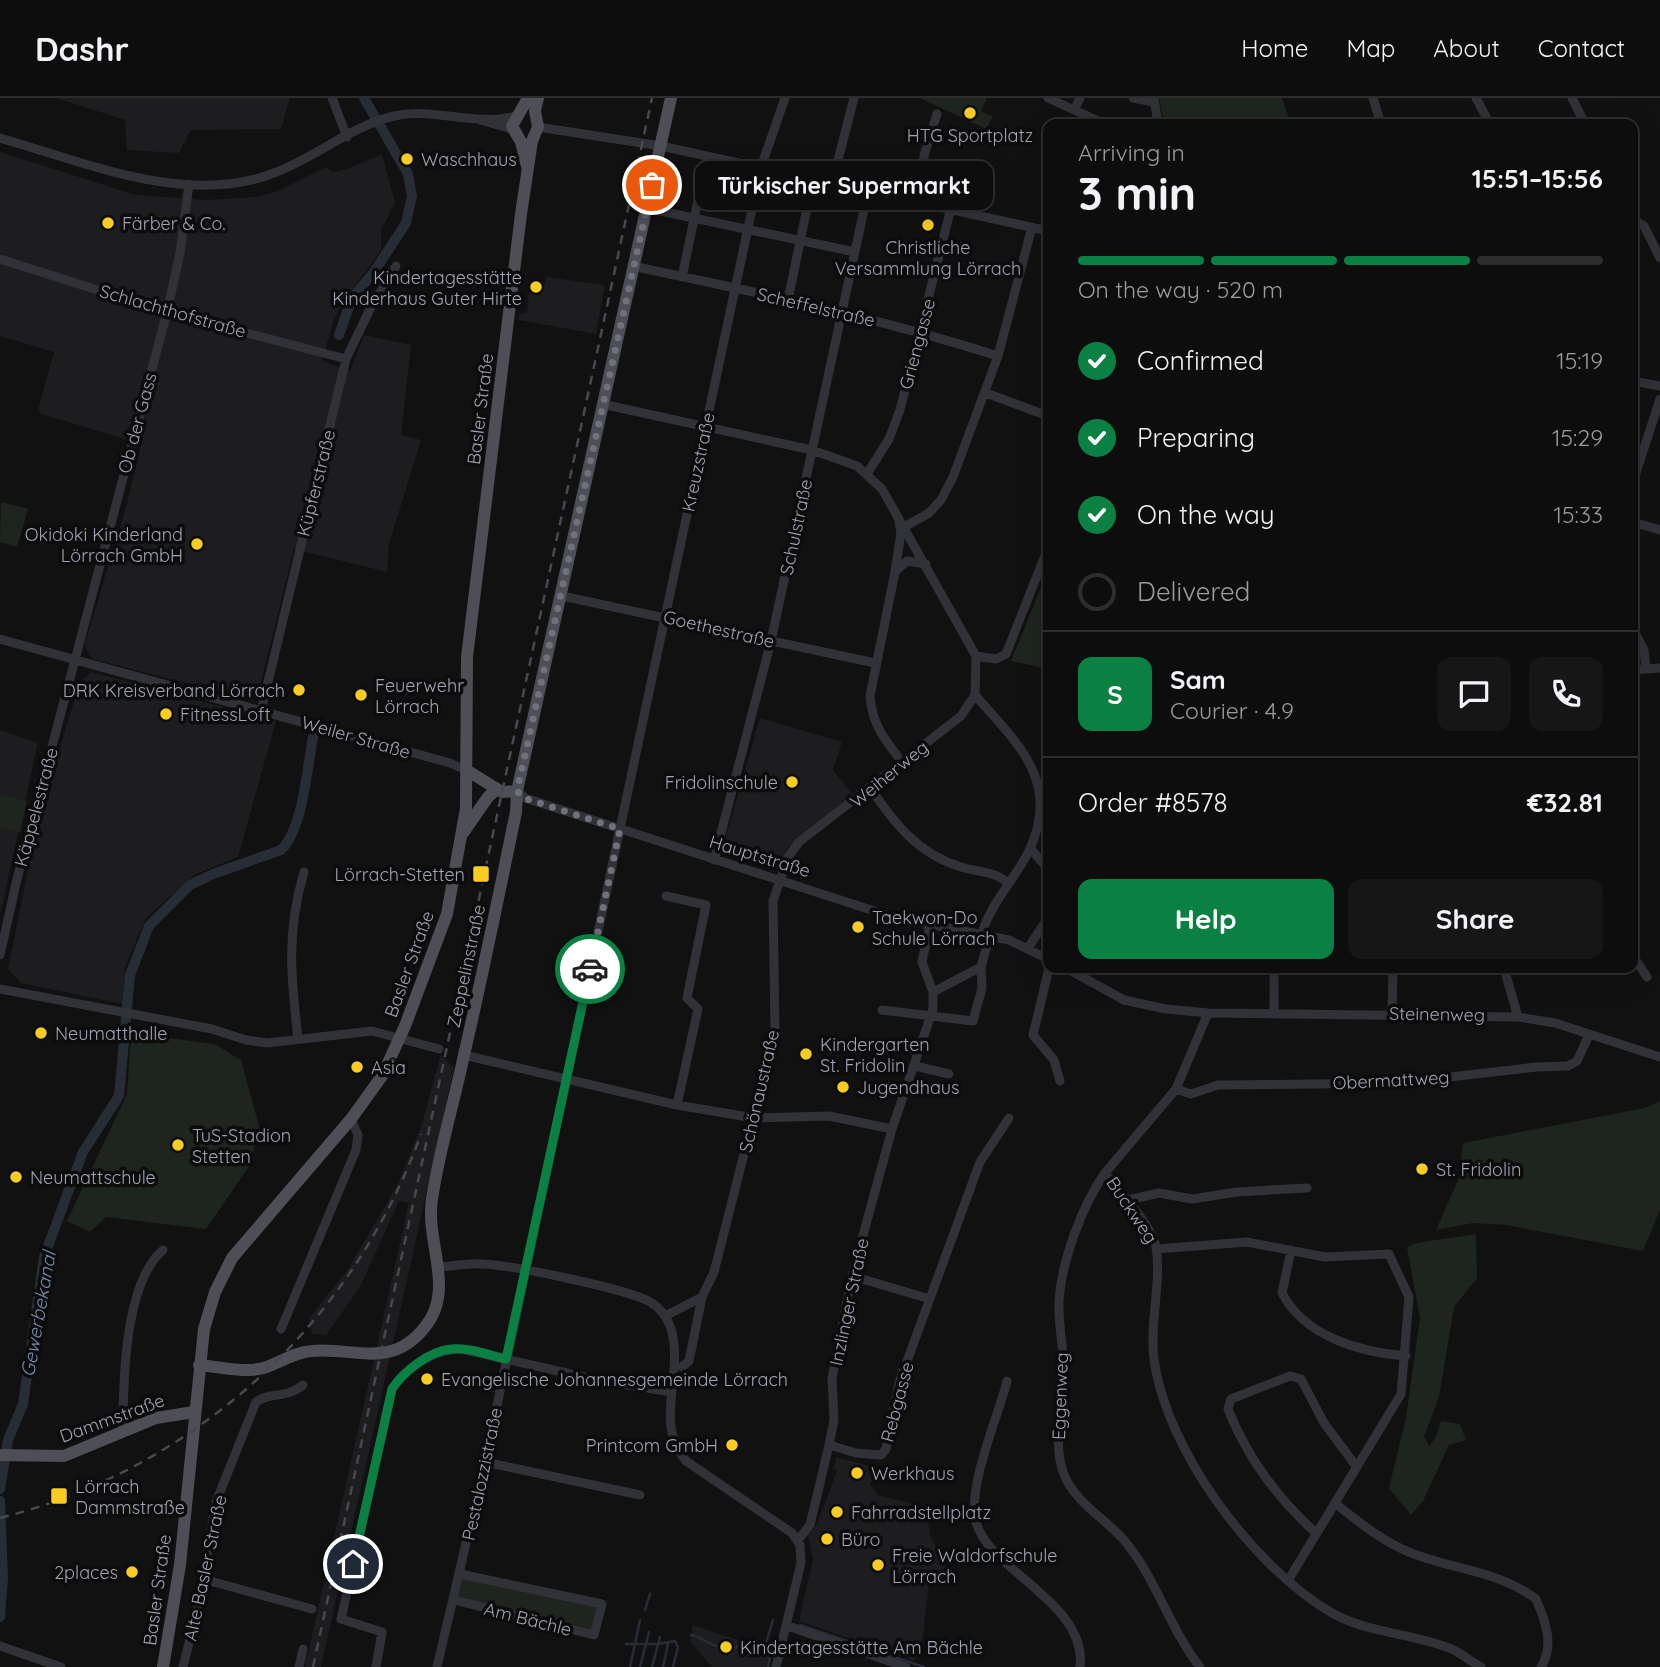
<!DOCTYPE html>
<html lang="en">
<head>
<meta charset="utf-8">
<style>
  :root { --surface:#0d0d0e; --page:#161617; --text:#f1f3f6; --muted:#9a9c9e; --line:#2d2d2e; --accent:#0b8043 }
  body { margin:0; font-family:Quicksand,sans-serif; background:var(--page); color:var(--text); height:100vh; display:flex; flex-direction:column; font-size:26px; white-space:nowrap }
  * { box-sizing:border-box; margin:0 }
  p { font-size:23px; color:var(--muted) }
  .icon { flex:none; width:38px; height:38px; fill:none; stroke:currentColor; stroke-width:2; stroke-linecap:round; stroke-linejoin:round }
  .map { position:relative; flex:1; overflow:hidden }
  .sheet { position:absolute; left:1043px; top:21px; width:595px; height:854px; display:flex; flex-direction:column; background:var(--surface); border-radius:14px; box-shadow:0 7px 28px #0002,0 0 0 2px var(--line) }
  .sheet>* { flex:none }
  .pin { position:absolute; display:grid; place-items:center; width:60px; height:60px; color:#fff; margin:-30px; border:4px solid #fff; border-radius:50%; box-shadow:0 2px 7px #0007 }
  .courier { position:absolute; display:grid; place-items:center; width:70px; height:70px; margin:-35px; border:5px solid #0b8043; border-radius:50%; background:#fff; color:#222; box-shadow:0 2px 9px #0007 }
  .bubble { position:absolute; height:49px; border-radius:14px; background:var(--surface); box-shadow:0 7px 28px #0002,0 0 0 2px var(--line); font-size:23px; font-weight:800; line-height:49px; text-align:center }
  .overview em { font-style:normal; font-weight:800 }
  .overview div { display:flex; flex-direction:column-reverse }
  .overview { display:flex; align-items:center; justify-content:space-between; height:119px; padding:0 35px }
  h1 { font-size:46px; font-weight:800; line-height:52px }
  .bar { display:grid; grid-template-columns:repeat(4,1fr); gap:10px 7px; align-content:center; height:84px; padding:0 35px }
  .bar i { height:9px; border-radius:5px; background:var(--line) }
  .bar .selected { background:var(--accent) }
  .bar p { grid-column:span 4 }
  .line { display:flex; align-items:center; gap:18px; padding:0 35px; border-top:2px solid var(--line) }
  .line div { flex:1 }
  .round { display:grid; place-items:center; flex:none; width:74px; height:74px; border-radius:14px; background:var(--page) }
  ol { padding:0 35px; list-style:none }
  li { display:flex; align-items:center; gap:21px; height:77px }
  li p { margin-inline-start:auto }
  li .icon { padding:7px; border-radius:50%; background:var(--accent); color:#fff; stroke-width:4 }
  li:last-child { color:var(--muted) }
  li i { width:38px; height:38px; border:4px solid var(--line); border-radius:50% }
  .primary-button { display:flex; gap:14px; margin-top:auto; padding:14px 35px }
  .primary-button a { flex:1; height:80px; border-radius:14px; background:var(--accent); color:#fff; font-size:28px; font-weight:800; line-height:80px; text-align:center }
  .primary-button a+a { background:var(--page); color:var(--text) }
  header { display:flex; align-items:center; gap:42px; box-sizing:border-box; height:98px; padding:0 35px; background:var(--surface); border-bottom:2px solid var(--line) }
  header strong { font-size:33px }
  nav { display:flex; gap:38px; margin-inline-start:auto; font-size:24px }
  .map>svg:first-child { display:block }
  .built { fill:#1d1d1f }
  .green { fill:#1d251e }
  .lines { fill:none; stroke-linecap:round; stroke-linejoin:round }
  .stream { stroke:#272d36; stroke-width:2.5 }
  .canal { stroke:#272d36; stroke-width:10 }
  .minor { stroke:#313237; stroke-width:9 }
  .major { stroke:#4d4e56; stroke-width:12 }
  .rail { stroke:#484950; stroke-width:2.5; stroke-dasharray:9 7; stroke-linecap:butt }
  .done { stroke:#6f717b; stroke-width:7; stroke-dasharray:0 12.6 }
  .route { stroke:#0b8043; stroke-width:9 }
  .poi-dot { fill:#f8cc23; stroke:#0c0c0d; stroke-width:2.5 }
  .labels { text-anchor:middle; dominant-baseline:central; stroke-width:7; stroke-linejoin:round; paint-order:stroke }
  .poi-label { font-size:18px; fill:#a1a4b3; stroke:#0c0c0d; text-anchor:start }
  .street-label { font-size:18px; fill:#a1a4b3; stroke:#0c0c0d }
  .water-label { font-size:19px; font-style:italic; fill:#768eb1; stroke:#0c0c0d }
</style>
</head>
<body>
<header>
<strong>Dashr</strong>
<nav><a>Home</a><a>Map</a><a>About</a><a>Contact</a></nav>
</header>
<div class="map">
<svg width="1660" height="1569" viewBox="0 0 1660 1569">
  <rect width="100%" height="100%" fill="#111112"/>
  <!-- built -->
  <path class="built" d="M56,0H290L281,31L191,32L179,55L127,52L125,22Z
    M0,54L136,97L205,102L257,99L278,93L326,69L333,74L347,71L382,56L395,105L381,132V153L343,203L333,224L322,263L350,273L364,237L411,247L401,337L421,342L389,446L387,474L294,451L260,588L255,595L243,598L228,596L93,561L86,551L85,545L127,406L141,346L42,316L38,312L54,254L0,238Z
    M546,179L605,187L596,236L519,222V216L527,215L530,185L545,186Z
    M91,574L276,623L238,759L194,777L146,820L125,869L123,906L21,885L8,871L33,748L56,662L80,584Z
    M760,620L842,644L833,672L852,696L788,749L778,769L751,760L724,745Z
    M0,632L38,645L0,817Z
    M441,956L454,970L321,1569H305L409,1105L399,1103L360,1189L326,1237L312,1236L309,1220L347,1173L398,1086L421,1029Z
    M836,1359L878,1370L875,1384L871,1383L870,1386L878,1397L926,1409L930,1437L947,1472L940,1478L930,1477L923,1538L915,1563L799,1523L813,1461L808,1437L817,1426L835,1378L837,1372L833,1371Z
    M693,1527L772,1554L768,1569H712L690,1543Z"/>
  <!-- green -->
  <path class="green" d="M920,0H987L981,13L993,18L986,31Z
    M1159,0H1282L1291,26H1164Z
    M1,404L28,411L17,449L0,444Z
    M1048,472V571L1011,563Z
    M0,696L27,703L20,735L0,730Z
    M131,935L214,946L241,962L259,1028L250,1067L206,1131L106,1119L90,1134L67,1123L127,996Z
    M1660,1003V1112L1643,1153L1506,1127L1473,1125L1436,1132L1459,1080L1463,1045L1645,1010Z
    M1476,1136L1477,1180L1454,1209L1439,1299L1424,1339L1429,1348L1436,1339L1441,1323L1460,1326L1466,1342L1449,1347L1423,1403L1411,1417L1389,1390L1406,1320L1420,1220L1407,1149L1416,1145Z
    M460,1476L602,1506L594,1537L454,1502Z"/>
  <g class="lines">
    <!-- stream -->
    <path class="stream" d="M645,1512L650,1496
      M800,1527L924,1569
      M691,1537C701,1538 707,1546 717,1548C725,1550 760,1550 766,1545L773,1522
      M626,1546H658L675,1543L678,1549L673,1569
      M764,1554L770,1560L768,1569
      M630,1569L640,1522
      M640,1569L649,1534
      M652,1569L660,1539
      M663,1569L668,1546"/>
    <!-- canal -->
    <path class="canal" d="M339,237L352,200L374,174L406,125L412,98L408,76L364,0
      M0,1391L8,1342L23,1306L44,1159L83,1054L119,998L130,877L149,828L190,787L213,776L281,752C303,731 307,670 313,639
      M0,1403L3,1480L0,1519"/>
    <!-- minor -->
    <path class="minor" d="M332,0L347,39
      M1048,0L1105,26
      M1133,0L1154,4
      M1154,0L1158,26
      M1373,0L1381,26
      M1476,0L1490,26
      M1572,0L1585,26
      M1074,12L1080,0
      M480,22L512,31
      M538,29L661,48L1048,133
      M0,40C85,64 186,109 274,75C315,60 351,28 394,18C434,9 476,29 515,18
      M832,85L854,0
      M915,103L925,54L937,16
      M646,110L855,154
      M1633,121L1644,128L1660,160
      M0,161L167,214L346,261
      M632,168C756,194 878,220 998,258
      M682,179L707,59
      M788,202L813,81
      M1633,283L1660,288
      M986,295L1048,318
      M602,306L812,352L857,368L882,391L976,558L996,561L1006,556L1048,450
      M867,376L889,341L900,312L951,110
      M1633,384L1660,301
      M899,424L901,435L895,474L870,598C872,627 885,642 902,664
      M1633,424L1660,432
      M904,429L929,415L941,402L953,379L998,258L1032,129
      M895,474L907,463L926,466
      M562,498L875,565
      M1633,531L1644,552L1646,571
      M0,541L450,665L468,673
      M1633,572L1660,570
      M975,597C1016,644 1061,682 1030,751C1016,780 992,803 982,835
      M261,613L346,261L371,209L396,168
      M871,691C895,726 918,756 961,769C977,774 994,773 1007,784
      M517,693L525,700L893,819L1009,842L1048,861
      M1030,750L1048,771
      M714,762L771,543L868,93
      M666,798L706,807L687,900L698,911L677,1007
      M1028,850L1048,820
      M0,857L17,781L167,214L180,155L189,86
      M1633,858L1647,879
      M1049,870L1033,937L1054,962L1060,983
      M1066,870L1124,902L1166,911L1208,915L1518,919L1555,925L1660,959
      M1504,870L1518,919
      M0,891L212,931L246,942L267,945L372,933L439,951
      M933,894L981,869
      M882,912L973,923L982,890L981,869L990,837
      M1274,914V870
      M1208,915L1176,991L1105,1075C1119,1092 1152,1128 1156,1149C1162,1184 1149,1225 1154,1261C1166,1352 1253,1469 1332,1515C1369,1536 1416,1535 1454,1552C1463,1557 1472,1564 1481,1569
      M1392,916L1393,870
      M298,941C291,879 286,835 304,774
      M464,957L677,1007L754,1020L829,1018L892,1031
      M915,968L949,976
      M1176,991L1191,996L1218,987L1398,985L1536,969L1568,968L1577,963L1589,937
      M1105,1075C1082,1107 1061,1165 1059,1204C1058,1228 1064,1251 1064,1274C1064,1307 1052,1341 1063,1374C1074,1404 1103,1419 1123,1441C1156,1479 1169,1530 1200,1569
      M1128,1102L1159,1095L1192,1101L1237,1094L1307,1090
      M1156,1151L1247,1144L1325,1159L1389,1156L1409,1199L1401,1296L1289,1481
      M1291,1152L1282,1195C1305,1239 1360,1254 1406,1258
      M440,1169C454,1168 469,1165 483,1166C511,1167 628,1191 650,1204C659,1209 667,1219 670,1228C686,1273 652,1325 686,1363L792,1435L800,1447L801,1465L776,1569
      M852,1178L930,1201
      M665,1218L702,1199
      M281,1231L356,1052L358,1037L351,1021
      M682,1269L689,1263L702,1199L714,1174L775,934L773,803L788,759L799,744L961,618L975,597L976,558
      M1007,1283C998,1320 967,1388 976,1424C989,1473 1088,1505 1080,1569
      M123,1334C123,1286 124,1185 163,1152
      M829,1347L856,1355L881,1357L886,1351L899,1285L980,1064L1009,1020
      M485,1364L640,1397
      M1336,1406C1359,1424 1382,1443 1409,1454C1452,1472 1498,1472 1536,1501C1545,1522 1555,1548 1541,1569
      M1316,1435C1278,1401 1247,1359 1228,1311L1231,1301L1290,1278L1301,1281L1324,1325L1356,1368
      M798,1442L810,1427L829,1347L834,1322L832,1280L852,1178L892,1031L933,911V894L922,864L930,825
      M203,1481L312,1511
      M454,1502L594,1537L602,1506L460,1476
      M788,1528L906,1569
      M0,1548L61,1569
      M183,1569L198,1509L216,1404L256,1304C268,1294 287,1301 303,1287
      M299,1569L303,1551
      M376,1569L382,1534L341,1521L392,1291C406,1270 434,1251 461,1251L597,1282L672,1294
      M437,1569L485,1364L761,69L785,0"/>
    <!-- major -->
    <path class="major" d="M527,68L521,44L512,28L528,0
      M468,673L502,694L517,693
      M463,735L488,699L497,691
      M199,1267C221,1269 246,1276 267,1269C282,1263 296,1254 312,1253C355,1249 391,1272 425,1229C456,1191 425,1144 432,1101C439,1053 454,1005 464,957C483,876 499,795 516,714L517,693L671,0
      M0,1357L64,1358L156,1320L194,1314
      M163,1569L180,1467L204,1231L215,1194L232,1160L351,1021L382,978L405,928L447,816L466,710L467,559L521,116L532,43L538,29L535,13L538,0"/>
    <!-- rail -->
    <path class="rail" d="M0,1420C195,1371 353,1225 421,1036
      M313,1569L652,0"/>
  </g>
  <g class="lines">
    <!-- done -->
    <path class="done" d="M590,871L620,731L524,700L517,693L652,87"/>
    <!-- route -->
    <path class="route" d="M353,1466L392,1291C403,1274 429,1253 451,1251C468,1249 489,1257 506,1261L590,871"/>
  </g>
  <!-- markers -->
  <g class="poi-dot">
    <circle cx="970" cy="15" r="7"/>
    <circle cx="407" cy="61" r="7"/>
    <circle cx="108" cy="125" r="7"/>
    <circle cx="928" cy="127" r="7"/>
    <circle cx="536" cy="189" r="7"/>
    <circle cx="197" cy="446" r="7"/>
    <circle cx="299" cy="592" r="7"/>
    <circle cx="361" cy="597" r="7"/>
    <circle cx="166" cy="616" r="7"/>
    <circle cx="792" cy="684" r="7"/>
    <rect x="472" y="767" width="18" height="18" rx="3.5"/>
    <circle cx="858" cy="829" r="7"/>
    <circle cx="41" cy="935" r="7"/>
    <circle cx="806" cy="956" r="7"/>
    <circle cx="357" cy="969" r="7"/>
    <circle cx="843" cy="989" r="7"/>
    <circle cx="178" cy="1047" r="7"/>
    <circle cx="1422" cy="1071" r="7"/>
    <circle cx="16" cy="1079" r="7"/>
    <circle cx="427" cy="1281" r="7"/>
    <circle cx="732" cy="1347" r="7"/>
    <circle cx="857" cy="1375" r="7"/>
    <rect x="50" y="1389" width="18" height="18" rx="3.5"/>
    <circle cx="837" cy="1414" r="7"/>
    <circle cx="827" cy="1441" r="7"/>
    <circle cx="878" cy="1467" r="7"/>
    <circle cx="132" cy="1474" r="7"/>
    <circle cx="726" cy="1549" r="7"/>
  </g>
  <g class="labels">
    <!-- poi labels -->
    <g class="poi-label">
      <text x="970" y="37" text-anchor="middle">HTG Sportplatz</text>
      <text x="421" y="61">Waschhaus</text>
      <text x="122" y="125">Färber &amp; Co.</text>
      <text x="928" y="149" text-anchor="middle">Christliche<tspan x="928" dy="21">Versammlung Lörrach</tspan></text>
      <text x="522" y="179" text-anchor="end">Kindertagesstätte<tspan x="522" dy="21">Kinderhaus Guter Hirte</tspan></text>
      <text x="183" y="436" text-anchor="end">Okidoki Kinderland<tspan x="183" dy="21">Lörrach GmbH</tspan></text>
      <text x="375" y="587">Feuerwehr<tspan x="375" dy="21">Lörrach</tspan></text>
      <text x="285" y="592" text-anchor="end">DRK Kreisverband Lörrach</text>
      <text x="180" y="616">FitnessLoft</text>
      <text x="778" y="684" text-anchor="end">Fridolinschule</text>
      <text x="465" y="776" text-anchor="end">Lörrach-Stetten</text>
      <text x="872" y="819">Taekwon-Do<tspan x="872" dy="21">Schule Lörrach</tspan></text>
      <text x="55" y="935">Neumatthalle</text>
      <text x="820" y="946">Kindergarten<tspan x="820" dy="21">St. Fridolin</tspan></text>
      <text x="371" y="969">Asia</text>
      <text x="857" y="989">Jugendhaus</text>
      <text x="192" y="1037">TuS-Stadion<tspan x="192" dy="21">Stetten</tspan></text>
      <text x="1436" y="1071">St. Fridolin</text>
      <text x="30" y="1079">Neumattschule</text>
      <text x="441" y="1281">Evangelische Johannesgemeinde Lörrach</text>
      <text x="718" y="1347" text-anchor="end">Printcom GmbH</text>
      <text x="871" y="1375">Werkhaus</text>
      <text x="75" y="1388">Lörrach<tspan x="75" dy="21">Dammstraße</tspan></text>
      <text x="851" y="1414">Fahrradstellplatz</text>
      <text x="841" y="1441">Büro</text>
      <text x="892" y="1457">Freie Waldorfschule<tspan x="892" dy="21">Lörrach</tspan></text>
      <text x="118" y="1474" text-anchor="end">2places</text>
      <text x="740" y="1549">Kindertagesstätte Am Bächle</text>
    </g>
    <!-- street labels -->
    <g class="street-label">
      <text transform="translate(816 209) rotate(13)">Scheffelstraße</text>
      <text transform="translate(173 213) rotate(16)">Schlachthofstraße</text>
      <text transform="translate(917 246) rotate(-75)">Griengasse</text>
      <text transform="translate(480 311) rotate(-83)">Basler Straße</text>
      <text transform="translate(137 325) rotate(-75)">Ob der Gass</text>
      <text transform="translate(698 364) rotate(-78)">Kreuzstraße</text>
      <text transform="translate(316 385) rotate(-76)">Küpferstraße</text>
      <text transform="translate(796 429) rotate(-78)">Schulstraße</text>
      <text transform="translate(719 531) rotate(13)">Goethestraße</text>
      <text transform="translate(356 639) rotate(16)">Weiler Straße</text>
      <text transform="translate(889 676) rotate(-39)">Weiherweg</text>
      <text transform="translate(36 709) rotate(-75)">Käppelestraße</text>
      <text transform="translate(760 758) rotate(17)">Hauptstraße</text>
      <text transform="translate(409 866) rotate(-70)">Basler Straße</text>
      <text transform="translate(466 868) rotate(-78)">Zeppelinstraße</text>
      <text transform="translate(1437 916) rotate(1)">Steinenweg</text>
      <text transform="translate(1391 982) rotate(-3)">Obermattweg</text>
      <text transform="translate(759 993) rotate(-77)">Schönaustraße</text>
      <text transform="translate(1132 1112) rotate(56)">Buckweg</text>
      <text transform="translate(849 1204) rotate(-78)">Inzlinger Straße</text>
      <text transform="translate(1060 1298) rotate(-88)">Eggenweg</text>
      <text transform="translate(897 1304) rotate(-75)">Rebgasse</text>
      <text transform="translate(112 1320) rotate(-20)">Dammstraße</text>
      <text transform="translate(482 1376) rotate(-78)">Pestalozzistraße</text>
      <text transform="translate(205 1470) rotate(-78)">Alte Basler Straße</text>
      <text transform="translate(157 1492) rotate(-82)">Basler Straße</text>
      <text transform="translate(528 1521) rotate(14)">Am Bächle</text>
    </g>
    <!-- water labels -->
    <g class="water-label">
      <text transform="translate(38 1216) rotate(-80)">Gewerbekanal</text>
    </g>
  </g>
</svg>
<div class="pin" style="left:652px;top:87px;background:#ea580c"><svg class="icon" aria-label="bag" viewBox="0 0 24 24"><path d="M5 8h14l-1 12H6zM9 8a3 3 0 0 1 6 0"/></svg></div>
<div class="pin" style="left:353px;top:1466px;background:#1f2937"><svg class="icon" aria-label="home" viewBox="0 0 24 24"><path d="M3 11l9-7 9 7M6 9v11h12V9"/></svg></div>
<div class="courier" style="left:590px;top:871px"><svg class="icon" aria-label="car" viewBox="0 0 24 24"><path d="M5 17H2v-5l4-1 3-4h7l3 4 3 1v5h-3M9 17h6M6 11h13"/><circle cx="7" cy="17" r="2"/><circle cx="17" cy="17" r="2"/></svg></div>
<div class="bubble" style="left:695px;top:63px;width:298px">Türkischer Supermarkt</div>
<section class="sheet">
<div class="overview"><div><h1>3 min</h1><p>Arriving in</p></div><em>15:51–15:56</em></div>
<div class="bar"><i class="selected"></i><i class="selected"></i><i class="selected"></i><i></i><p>On the way · 520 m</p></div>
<ol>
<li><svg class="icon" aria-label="check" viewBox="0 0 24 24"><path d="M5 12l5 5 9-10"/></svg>Confirmed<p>15:19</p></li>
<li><svg class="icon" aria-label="check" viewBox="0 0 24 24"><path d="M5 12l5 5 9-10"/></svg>Preparing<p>15:29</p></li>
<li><svg class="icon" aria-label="check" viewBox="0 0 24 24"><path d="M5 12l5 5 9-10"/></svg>On the way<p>15:33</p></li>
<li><i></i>Delivered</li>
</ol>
<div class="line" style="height:126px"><b class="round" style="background:var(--accent);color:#fff">S</b><div><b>Sam</b><p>Courier · 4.9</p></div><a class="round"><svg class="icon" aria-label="chat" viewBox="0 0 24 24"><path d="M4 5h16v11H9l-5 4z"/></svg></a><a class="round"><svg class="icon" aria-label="phone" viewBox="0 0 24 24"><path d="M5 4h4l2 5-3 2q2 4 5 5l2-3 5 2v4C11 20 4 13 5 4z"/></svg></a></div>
<div class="line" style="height:91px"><div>Order #8578</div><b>€32.81</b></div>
<div class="primary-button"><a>Help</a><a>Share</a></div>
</section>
</div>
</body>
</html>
